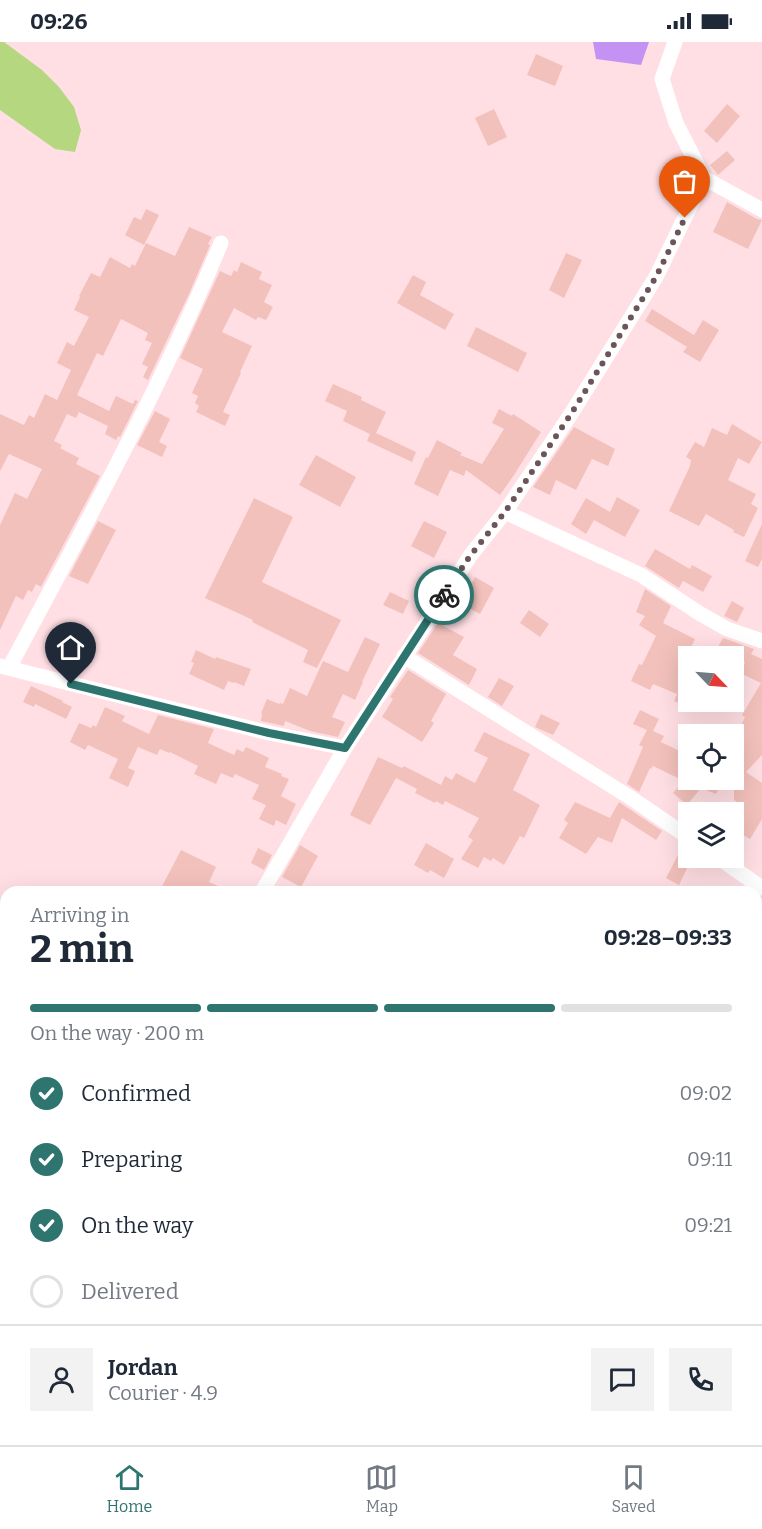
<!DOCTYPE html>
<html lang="en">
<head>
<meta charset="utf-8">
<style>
  :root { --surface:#fff; --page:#f2f2f3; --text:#1f2937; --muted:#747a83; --line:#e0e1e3; --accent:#2e756f }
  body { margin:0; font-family:Bitter,serif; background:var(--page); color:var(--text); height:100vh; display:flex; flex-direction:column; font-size:22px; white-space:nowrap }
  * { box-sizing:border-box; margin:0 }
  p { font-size:20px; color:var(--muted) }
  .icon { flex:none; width:33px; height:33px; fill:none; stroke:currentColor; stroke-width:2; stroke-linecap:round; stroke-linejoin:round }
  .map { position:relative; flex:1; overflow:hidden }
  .panel { position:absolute; left:0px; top:844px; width:762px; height:560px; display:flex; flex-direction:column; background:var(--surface); border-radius:18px 18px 0 0; box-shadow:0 6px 24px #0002 }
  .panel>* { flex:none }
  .needle { width:39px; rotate:115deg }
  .controls { position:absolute; left:678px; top:604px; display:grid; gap:12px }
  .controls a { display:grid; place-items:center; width:66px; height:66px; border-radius:0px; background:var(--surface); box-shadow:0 6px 24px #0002; font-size:30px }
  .pin { position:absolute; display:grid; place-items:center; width:51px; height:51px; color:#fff; margin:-62px -26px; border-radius:50% 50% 50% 0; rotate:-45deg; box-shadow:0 0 6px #0007 }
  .pin .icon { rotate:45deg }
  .courier { position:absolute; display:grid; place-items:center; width:60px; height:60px; margin:-30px; border:4px solid #2e756f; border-radius:50%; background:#fff; color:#222; box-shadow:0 2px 8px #0007 }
  .headline em { font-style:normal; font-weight:700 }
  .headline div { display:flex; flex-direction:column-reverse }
  .headline { display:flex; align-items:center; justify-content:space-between; height:102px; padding:0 30px }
  h1 { font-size:39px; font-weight:700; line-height:45px }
  .bar { display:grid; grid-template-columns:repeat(4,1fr); gap:9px 6px; align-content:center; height:72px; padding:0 30px }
  .bar i { height:8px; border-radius:4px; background:var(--line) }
  .bar .selected { background:var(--accent) }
  .bar p { grid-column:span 4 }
  .line { display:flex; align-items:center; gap:15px; padding:0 30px; border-top:2px solid var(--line) }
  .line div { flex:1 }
  .round { display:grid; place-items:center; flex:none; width:63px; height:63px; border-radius:0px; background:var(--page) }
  ol { padding:0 30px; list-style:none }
  li { display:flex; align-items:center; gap:18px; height:66px }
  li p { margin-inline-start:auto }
  li .icon { padding:6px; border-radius:50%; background:var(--accent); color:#fff; stroke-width:4 }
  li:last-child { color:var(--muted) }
  li i { width:33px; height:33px; border:3px solid var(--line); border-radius:50% }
  .status { display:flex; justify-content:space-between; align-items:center; height:42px; padding:0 30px; background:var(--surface); direction:ltr }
  .status svg { height:16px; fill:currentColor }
  .tabs { display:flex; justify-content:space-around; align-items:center; height:84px; border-top:2px solid var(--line); background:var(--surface); font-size:16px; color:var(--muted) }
  .tabs a { display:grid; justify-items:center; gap:3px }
  .tabs .selected { color:var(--accent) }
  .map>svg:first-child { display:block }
  .green { fill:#b4d780 }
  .water { fill:#c392f2 }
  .building { fill:#f3c1bb }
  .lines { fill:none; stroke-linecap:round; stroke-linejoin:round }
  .minor { stroke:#fff; stroke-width:15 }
  .rail { stroke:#81696d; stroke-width:4.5; stroke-dasharray:8 8; stroke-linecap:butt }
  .done { stroke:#6b555a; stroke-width:6; stroke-dasharray:0 10.8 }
  .route { stroke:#2e756f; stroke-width:8 }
</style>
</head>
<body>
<div class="status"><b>09:26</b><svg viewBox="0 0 49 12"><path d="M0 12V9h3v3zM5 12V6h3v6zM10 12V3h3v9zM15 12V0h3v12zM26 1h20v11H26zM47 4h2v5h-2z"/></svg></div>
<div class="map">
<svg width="762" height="1403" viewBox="0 0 762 1403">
  <rect width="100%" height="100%" fill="#ffdfe4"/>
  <!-- green -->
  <path class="green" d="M0,0H4L42,28L59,45L74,65L81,88L75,110L55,107L0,68Z"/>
  <!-- water -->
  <path class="water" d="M593,0H649L641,23L596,17Z"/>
  <!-- building -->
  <path class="building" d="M536,12L563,24L555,44L527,33Z
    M727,62L740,74L717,101L704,89Z
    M494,67L507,95L488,104L475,76Z
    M727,109L735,118L718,133L710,123Z
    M727,160L757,177L762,178L748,207L713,190Z
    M146,167L159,173L144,203L125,193L134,175L141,178Z
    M189,185L212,195L208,202L210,203L189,252L148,338L143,335L148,325L142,322L152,301L145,298L148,291L121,277L103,314L97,311L77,353L109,369L116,354L133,362L135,358L138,359L120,395L118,394L116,398L105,392L108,384L79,370L76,376L67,372L54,399L62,403L60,406L79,416L76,422L100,434L41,545L36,542L32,550L28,548L23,558L16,554L0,588V483L15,451L27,457L42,427L9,412L0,429V372L24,383L29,373L34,376L45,352L57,358L71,328L57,321L67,300L74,304L89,275L74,268L80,255L79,254L91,231L100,235L110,215L130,226L132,222L135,224L146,201L175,214Z
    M566,211L582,218L564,256L549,248Z
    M241,220L262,230L259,237L272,243L264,260L273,265L266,278L258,275L256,278L234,266L222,290L252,304L240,330L241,331L223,370L230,373L225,384L196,370L199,364L195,361L198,354L192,351L203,327L180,316L220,229L231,234L234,228L237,230Z
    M413,233L426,240L420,253L454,272L445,288L397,261Z
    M652,267L694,293L703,278L719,288L700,320L683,310L687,305L645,279Z
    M476,285L527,311L518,330L467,304Z
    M333,342L362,355L361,358L386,370L376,391L416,410L412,420L367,399L370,392L343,379L347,369L325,359Z
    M499,367L512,374L513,372L541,390L514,433L500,453L466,428L464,434L450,428L438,454L414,442L426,415L428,416L437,398L462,411L460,413L482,422L504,387L492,381Z
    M155,369L170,377L159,400L167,404L162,415L137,403Z
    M732,382L762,400L749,422L738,416L728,438L756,452L751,462L758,466L744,495L733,490L734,488L706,472L699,484L669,469L690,424L691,418L686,415L695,400L704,405L712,386L727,393Z
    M574,385L615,407L608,424L592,417L576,448L556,438L550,453L533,445Z
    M316,413L356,435L340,465L299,443Z
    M617,455L640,468L625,495L594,478L586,492L571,482L586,456L610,470Z
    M254,456L293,475L262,540L341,578L317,626L303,620L308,608L252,580L253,578L205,556Z
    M98,479L116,488L88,542L69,534Z
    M424,479L447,490L434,516L411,504Z
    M762,482V517L758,525L745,519Z
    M655,507L690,527L692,523L712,534L703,550L683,539L679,546L645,524Z
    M475,535L494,546L480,572L461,562Z
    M645,547L671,564L663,581L695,597L688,611V665L674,659L677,652L653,642L650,648L631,639L639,622L642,623L656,594L639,583L645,574L636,570Z
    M390,550L409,559L403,572L383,563Z
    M732,559L744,566L737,580L724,574Z
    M529,568L549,582L540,595L520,581Z
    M438,581L464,595L453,613L477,627L469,643L418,611Z
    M77,594L95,602L89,615L86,614L81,625L68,619L73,609L70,608Z
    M365,595L380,602L362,640H363L355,658L343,652L332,675L345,680L338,695L310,689L285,679L284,684L261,679L262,671H261L267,657L279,662L280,661L283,662L290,646L307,654L323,619L348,630Z
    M723,596L754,607L751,612L762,617V713L746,730L762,741V777L750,797L734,788V780L743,764L734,758V722L742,702L734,698L745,675L742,673L761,641L740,631L745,620L732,614L734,612L718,605Z
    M196,608L215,617L216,615L251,627L244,644L234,640L233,641L228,639L224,648L189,632L194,621L191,620Z
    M408,628L446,652L431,679L434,681L422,700L382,675L393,657L390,655Z
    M499,636L514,644L502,664L488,655Z
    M31,644L63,659L62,660L72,665L66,677L35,662L34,665L23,660Z
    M105,665L125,674L122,679L149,692L158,673L214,687L208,701L234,713L237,707L243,710L246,705L269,716L265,725L282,732L281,734L289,737L281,754L296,762L286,783L276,778L274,784L259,777L266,763L252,757L259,743L235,732L233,736L221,731L216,742L194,732L198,724L170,710L169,711L160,707L157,713L138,705L128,726L135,729L128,745L109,736L118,717L88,703L85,708L70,700L79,681L91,686L93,683L96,685Z
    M640,668L659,677L653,689L664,694L661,700L688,713V738H723L716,752L701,746L687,763L673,751L684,739L653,724L651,727L650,726L639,750L627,742L643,705L639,703L647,688L633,682Z
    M541,672L560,681L553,693L535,685Z
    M484,690L530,712L513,748L540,763L524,796L520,794L504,823L493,816L491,819L484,815L478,826L461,817L473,798L468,795L479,776L445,759L443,763L436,759L435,761L415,751L417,747L396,736L370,783L350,773L378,715L402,726L404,724L441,743L445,734L452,738L456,731L475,741L488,716L474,709Z
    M575,760L610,776L619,760L662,789L656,798L622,776L612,801L598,795L586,812L559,796L568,781L564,778Z
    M426,801L454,817L444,836L430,828L428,831L414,823Z
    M300,803L318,814L301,845L282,835Z
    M258,806L272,813L264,828L251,821Z
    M181,808L216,825L209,840L232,850H159Z
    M679,811L691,818L679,843L666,836Z"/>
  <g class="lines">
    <!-- minor -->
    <path class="minor" d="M704,136L762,168
      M505,470L641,533L699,571L727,587L762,599
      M404,614L631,756L688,795
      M0,624L269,691L345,706
      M9,626C83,487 160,348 221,201
      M719,816L762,846
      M262,850L345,706L470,514L505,470L571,372L656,235L704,136L676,81L662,37L675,0
      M0,1060L6,1062
      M756,1076L762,1080
      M756,1131L762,1118
      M756,1178L762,1181"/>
    <!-- rail -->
    <path class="rail" d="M0,1276L6,1278
      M588,1398L612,1403"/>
  </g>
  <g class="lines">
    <!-- done -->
    <path class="done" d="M444,553L470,514L505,470L571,372L656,235L685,176"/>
    <!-- route -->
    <path class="route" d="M71,642L269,691L345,706L444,553"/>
  </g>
</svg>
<div class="controls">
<a><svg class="needle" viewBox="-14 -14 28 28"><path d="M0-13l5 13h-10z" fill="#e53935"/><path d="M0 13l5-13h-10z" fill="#747a83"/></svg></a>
<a><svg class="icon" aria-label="locate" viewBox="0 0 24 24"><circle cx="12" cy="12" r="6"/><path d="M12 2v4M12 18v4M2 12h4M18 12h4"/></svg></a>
<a><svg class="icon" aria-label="layers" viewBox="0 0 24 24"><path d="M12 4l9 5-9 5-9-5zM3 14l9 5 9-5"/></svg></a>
</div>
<div class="pin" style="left:685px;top:176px;background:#ea580c"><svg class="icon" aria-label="bag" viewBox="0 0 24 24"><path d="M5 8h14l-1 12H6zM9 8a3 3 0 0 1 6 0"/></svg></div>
<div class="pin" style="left:71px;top:642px;background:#1f2937"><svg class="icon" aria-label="home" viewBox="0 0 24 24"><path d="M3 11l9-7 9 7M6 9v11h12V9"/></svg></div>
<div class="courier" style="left:444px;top:553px"><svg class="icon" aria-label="bike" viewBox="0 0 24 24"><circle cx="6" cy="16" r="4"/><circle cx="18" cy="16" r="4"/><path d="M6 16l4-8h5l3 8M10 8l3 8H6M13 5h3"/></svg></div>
<section class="panel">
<div class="headline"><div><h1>2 min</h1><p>Arriving in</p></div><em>09:28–09:33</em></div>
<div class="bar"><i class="selected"></i><i class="selected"></i><i class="selected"></i><i></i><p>On the way · 200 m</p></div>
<ol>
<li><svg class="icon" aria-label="check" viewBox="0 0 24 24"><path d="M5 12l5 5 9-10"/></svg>Confirmed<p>09:02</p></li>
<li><svg class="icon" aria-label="check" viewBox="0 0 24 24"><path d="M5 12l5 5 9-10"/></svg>Preparing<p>09:11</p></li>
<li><svg class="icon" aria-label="check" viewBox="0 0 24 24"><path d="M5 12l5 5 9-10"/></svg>On the way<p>09:21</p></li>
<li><i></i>Delivered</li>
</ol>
<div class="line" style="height:108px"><a class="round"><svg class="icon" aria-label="person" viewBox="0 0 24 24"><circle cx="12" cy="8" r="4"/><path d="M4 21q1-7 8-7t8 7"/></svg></a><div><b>Jordan</b><p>Courier · 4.9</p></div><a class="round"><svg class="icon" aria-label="chat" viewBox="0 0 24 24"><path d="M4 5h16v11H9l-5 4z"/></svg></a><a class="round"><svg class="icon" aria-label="phone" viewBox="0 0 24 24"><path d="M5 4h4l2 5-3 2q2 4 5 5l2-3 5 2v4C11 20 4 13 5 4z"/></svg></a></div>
</section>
</div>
<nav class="tabs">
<a class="selected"><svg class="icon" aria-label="home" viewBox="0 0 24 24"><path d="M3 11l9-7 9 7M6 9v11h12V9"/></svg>Home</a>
<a><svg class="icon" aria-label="map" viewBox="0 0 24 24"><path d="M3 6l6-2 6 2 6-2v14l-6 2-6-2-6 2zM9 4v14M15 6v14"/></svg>Map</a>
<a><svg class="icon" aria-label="saved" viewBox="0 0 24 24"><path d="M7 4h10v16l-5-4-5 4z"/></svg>Saved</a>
</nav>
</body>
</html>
